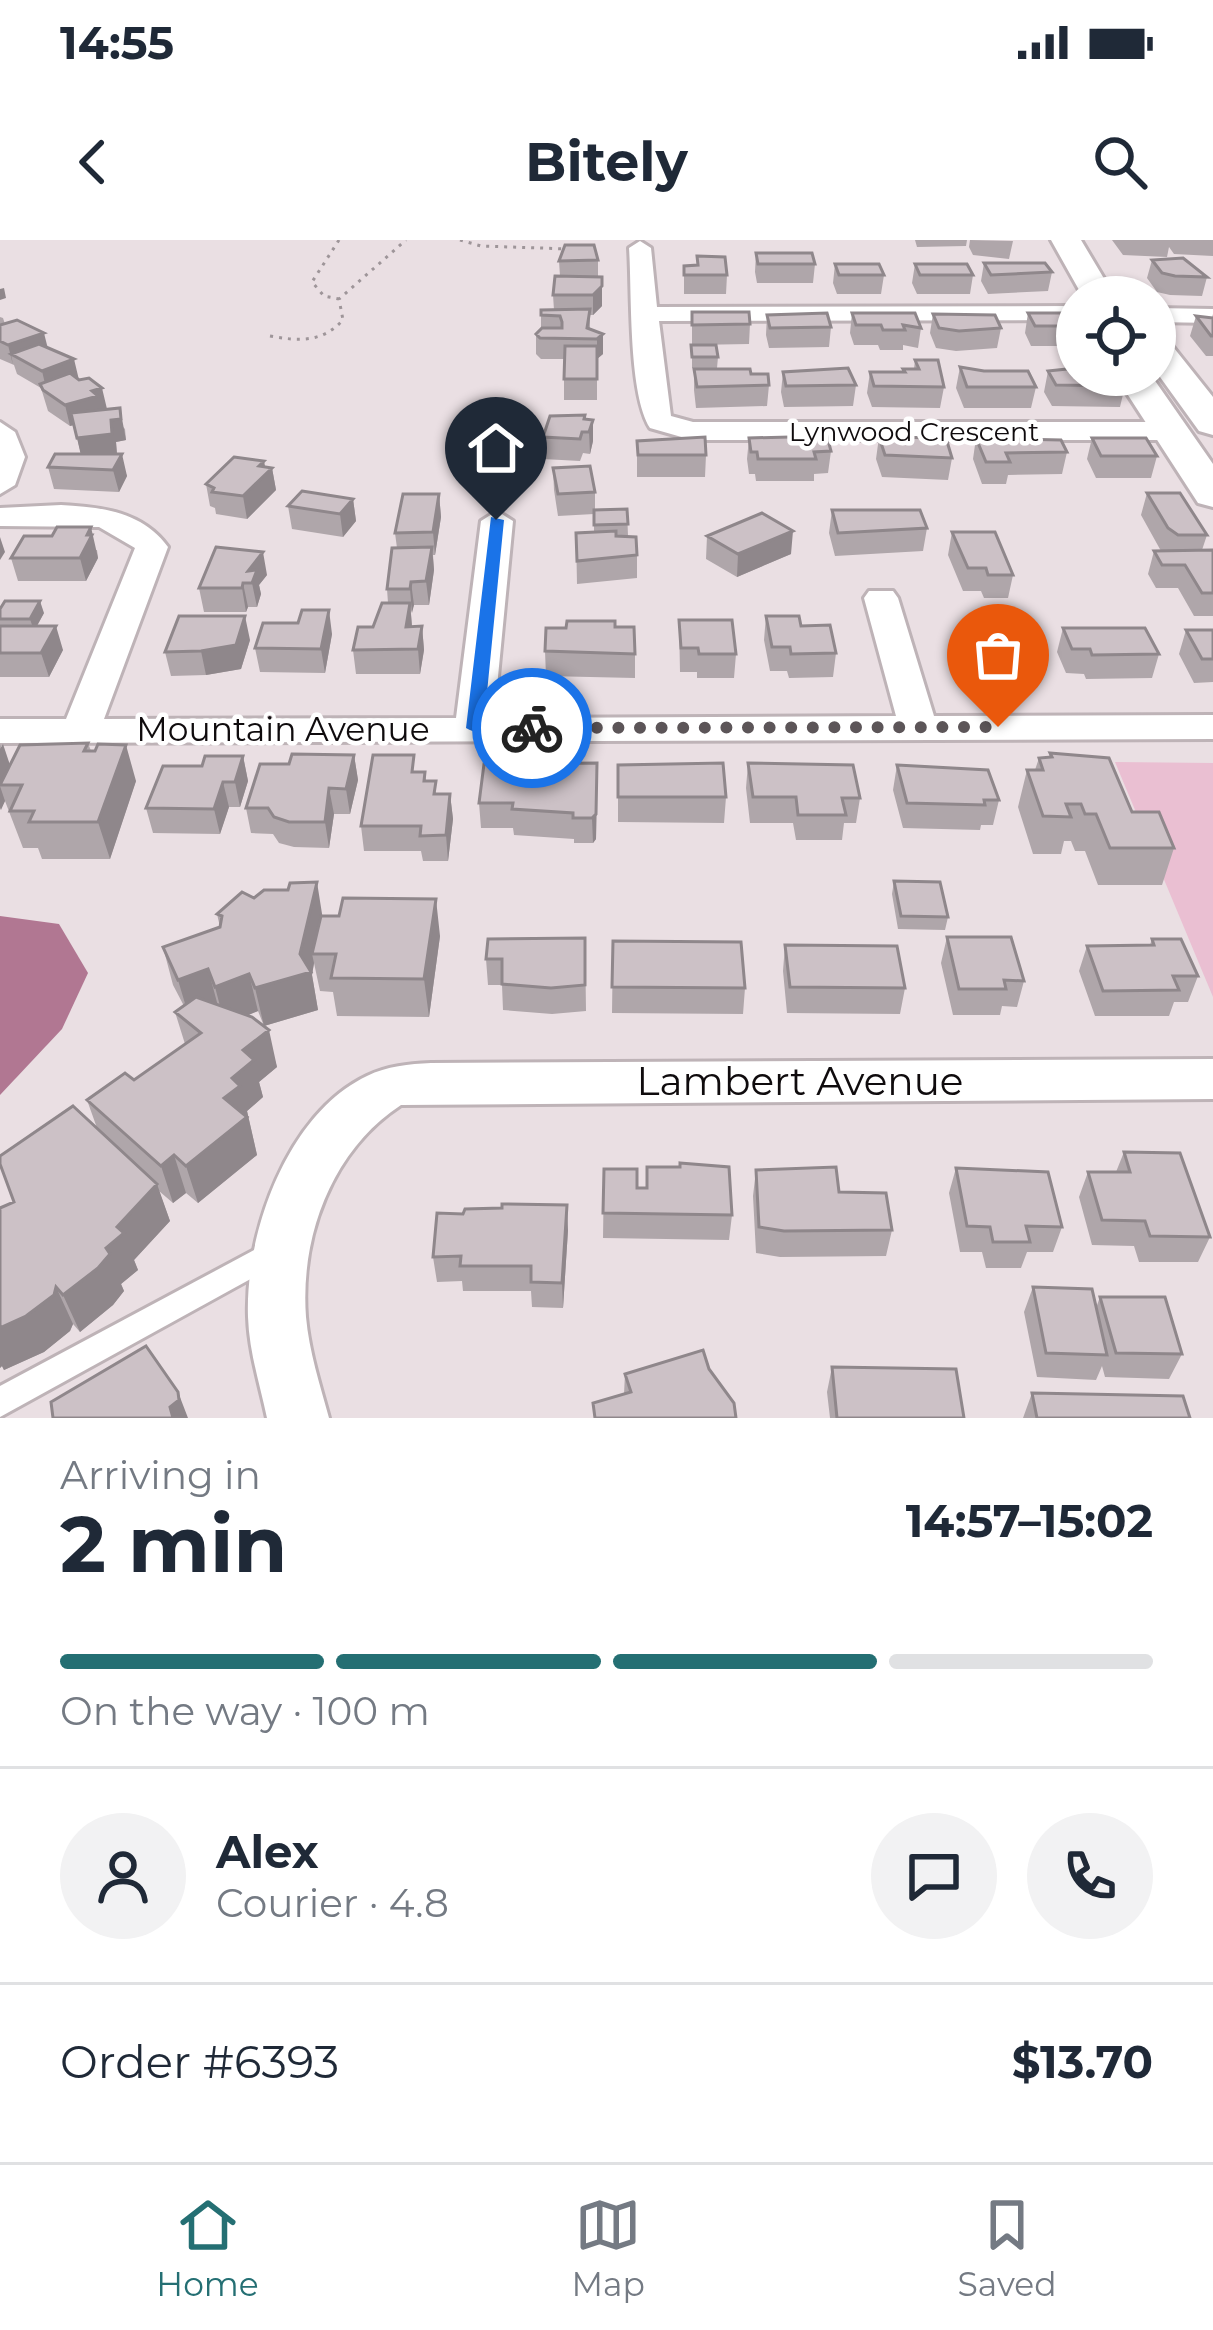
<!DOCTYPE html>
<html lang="en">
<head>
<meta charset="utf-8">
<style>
  :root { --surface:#fff; --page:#f2f2f3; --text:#1f2937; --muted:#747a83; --line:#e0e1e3; --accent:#246f73 }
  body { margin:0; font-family:Montserrat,sans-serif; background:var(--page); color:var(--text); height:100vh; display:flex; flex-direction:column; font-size:45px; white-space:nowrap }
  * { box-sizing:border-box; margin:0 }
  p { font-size:39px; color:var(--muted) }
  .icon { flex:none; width:66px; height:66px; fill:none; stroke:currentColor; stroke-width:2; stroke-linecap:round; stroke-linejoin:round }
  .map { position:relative; height:1178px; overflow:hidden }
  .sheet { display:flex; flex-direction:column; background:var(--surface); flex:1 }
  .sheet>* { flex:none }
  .controls { position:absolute; left:1056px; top:36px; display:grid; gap:24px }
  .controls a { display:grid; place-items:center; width:120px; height:120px; border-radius:50%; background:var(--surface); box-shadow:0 3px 9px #0004; font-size:60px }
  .pin { position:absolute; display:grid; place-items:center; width:102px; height:102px; color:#fff; margin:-123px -51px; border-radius:50% 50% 50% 0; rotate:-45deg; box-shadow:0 0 12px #0007 }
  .pin .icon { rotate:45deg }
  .courier { position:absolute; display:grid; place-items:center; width:120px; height:120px; margin:-60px; border:9px solid #1a73e8; border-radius:50%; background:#fff; color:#222; box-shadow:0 3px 15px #0007 }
  .head em { font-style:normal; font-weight:700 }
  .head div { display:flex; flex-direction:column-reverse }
  .head { display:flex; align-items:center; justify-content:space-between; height:204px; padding:0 60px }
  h1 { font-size:78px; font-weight:700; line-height:90px }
  .bar { display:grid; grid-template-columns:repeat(4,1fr); gap:18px 12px; align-content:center; height:144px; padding:0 60px }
  .bar i { height:15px; border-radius:9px; background:var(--line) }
  .bar .selected { background:var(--accent) }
  .bar p { grid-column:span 4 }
  .line { display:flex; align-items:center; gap:30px; padding:0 60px; border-top:3px solid var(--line) }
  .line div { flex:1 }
  .round { display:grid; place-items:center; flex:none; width:126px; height:126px; border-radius:63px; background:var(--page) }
  .status { display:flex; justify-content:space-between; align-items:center; height:84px; padding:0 60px; background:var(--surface); direction:ltr }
  .status svg { height:33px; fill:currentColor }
  header { display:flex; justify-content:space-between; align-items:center; height:156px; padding:0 60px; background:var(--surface); font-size:54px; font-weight:700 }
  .menu { display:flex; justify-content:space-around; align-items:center; height:168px; border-top:3px solid var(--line); background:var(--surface); font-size:33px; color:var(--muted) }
  .menu a { display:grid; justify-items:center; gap:6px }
  .menu .selected { color:var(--accent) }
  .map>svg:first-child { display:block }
  .green { fill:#eabfd2 }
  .water { fill:#b17792 }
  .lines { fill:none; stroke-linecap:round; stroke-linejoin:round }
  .lane-casing { stroke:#beb3b7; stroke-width:6 }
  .street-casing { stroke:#beb3b7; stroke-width:6 }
  .secondary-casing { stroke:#beb3b7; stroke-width:6 }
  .path { stroke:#9e9599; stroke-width:3; stroke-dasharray:3 6; stroke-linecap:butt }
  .lane { fill:#fff; fill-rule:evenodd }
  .street { fill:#fff; fill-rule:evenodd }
  .secondary { fill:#fff; fill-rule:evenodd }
  .wall { fill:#afa6aa; fill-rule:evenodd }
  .shaded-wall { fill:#8f878b }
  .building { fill:#ccc1c6; stroke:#8f878b; stroke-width:3 }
  .route { fill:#1a73e8 }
  .done { stroke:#5c5558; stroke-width:12; stroke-dasharray:0 21.6 }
  .labels { text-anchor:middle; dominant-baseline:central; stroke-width:9; stroke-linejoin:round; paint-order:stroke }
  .far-street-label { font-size:27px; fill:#0f0b0d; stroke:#fff }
  .street-label { font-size:33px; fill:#0f0b0d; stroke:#fff }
  .near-street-label { font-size:39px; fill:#0f0b0d; stroke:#fff }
</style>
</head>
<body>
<div class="status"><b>14:55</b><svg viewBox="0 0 49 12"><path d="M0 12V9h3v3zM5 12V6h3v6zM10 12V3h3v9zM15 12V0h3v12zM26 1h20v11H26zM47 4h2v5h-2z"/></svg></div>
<header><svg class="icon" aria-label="back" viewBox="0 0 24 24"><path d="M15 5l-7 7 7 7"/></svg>Bitely<svg class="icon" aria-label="search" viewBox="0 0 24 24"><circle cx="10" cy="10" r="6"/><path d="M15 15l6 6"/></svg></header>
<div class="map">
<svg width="1213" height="1178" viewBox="0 0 1213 1178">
  <rect width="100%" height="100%" fill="#eadfe3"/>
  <!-- green -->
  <path class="green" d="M1115,522L1213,523V757Z"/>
  <!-- water -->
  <path class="water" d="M0,676L59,684L88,733L62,789L0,855Z"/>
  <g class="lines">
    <!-- lane casing -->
    <g class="lane-casing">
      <path id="lane" d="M273,1000L283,1003L287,1012L283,1021L0,1177V1146Z"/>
    </g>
    <!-- street casing -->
    <g class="street-casing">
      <path id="street" d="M640,1L651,8L657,67L1077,66V80L659,81L671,176L693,182H1170L1184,191L1170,200H692L650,188C628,153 632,52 629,8Z
        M1155,68L1213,69V83L1155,82Z
        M0,182L15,192L25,217L15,245L0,254Z
        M61,265C102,267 143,272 168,307L104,479L456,478L481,281L497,271L513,281L494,478L896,476L864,358L869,351H893L898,358L934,476L1213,475V499L0,503V479H66L135,308L99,287L0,286V268Z
        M1213,819V859L401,865C332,910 300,996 306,1077C309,1111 320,1145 329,1178H267C260,1145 249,1111 248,1077C245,994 287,874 367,836C387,826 409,824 431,823Z"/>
    </g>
    <!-- secondary casing -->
    <g class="secondary-casing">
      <path id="secondary" d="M1051,0H1081L1115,57H1083Z
        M1155,100L1170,103L1213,157V195L1199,191L1155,130Z
        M1115,135H1151L1213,224V267L1198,263Z"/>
    </g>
    <!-- path -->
    <path class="path" d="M339,0L312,42L324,56L339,59
      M460,0L481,6L569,9
      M270,96C298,101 322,103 343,80L339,59L406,0"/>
    <!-- lane -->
    <use href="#lane" class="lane"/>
    <!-- street -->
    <use href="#street" class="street"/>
    <!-- secondary -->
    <use href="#secondary" class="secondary"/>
  </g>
  <!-- wall -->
  <path class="wall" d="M915,0H967L966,6L917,7Z
    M970,0L1013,1L1009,19L973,15L969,7Z
    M1112,0H1213V16L1174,14L1169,7L1167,17L1123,15Z
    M756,13L815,24L813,43H757L755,32Z
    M598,20V37H602V66L593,75H590V89L603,94V114L597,119V160H564V119H541L536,114V94L541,89V70H554L553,55L560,36L559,21Z
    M1152,20L1207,37L1202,56L1170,55L1157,52L1147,38Z
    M984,23L1052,32L1048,51L988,54L981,41Z
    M835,24L884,35L881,54H837L833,43Z
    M915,24L973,35L970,54H917L912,43Z
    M697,25L727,35L726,54H684V26Z
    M692,72L750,84L749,104L693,105L718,117L717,128H692Z
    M852,73L921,88L918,108L903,105V110H880L878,105H854L850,93Z
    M1028,73L1077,78V106H1031L1025,93Z
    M933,74L1001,88L997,108L956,111L936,108L930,93Z
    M1213,74V116H1206L1190,96L1196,76L1212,78Z
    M767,75L831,87L829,107L769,108L766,95Z
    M0,77L3,78L5,84L48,108L125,189L126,200L116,202L117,214L127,236L119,252L54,249L48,227L81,214L74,185L70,186L48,171L41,148L17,134L14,125L0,119Z
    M915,120L944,147L940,168L872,167L867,153L870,132H903V129H914Z
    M960,127L1036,147L1031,168H964L956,148Z
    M694,129L751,134L769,145L767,166L696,168L694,150Z
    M1048,131L1125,146L1120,167L1052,166L1044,152Z
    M783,132L856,145L853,166L784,167L781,152Z
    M585,175L593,201L590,214L583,213L580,221L543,219V197Z
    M879,197L952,218L948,240L882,237L876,219Z
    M749,198L831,211L828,233L814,234V241H756L755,234H749L747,219Z
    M976,198L1067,212L1062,234L1008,235L1006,244H982L973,219Z
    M1092,198L1157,216L1151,238H1096L1087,219Z
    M637,201L706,215L705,237H637Z
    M264,221L265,227L272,228L276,250L247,279L216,274L215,268L210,266L206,244Z
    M553,228L595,252V270L627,269L628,296H616L637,315V338L577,344L576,293L594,292V274L558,276L554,250Z
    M1147,253L1207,295L1202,310H1213V376H1194L1178,348H1156L1148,334L1154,311H1161L1141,275Z
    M439,254L441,277L435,315H433L434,330L429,365H414L411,373L412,387L422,386L424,410L420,434H356L353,410L373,387L388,363L387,349L397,308L395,293Z
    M353,259L356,281L343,297L292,289L288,266Z
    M832,270L927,288L923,311L835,316L829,293Z
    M952,292L1013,335L1008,358H984L981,351H963L948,315Z
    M707,296L791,314L737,337L706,319Z
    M97,310L98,318L86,341H18L11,318Z
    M267,335L259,345L261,354L257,367H248L246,372H204L199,348Z
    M44,373L37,386L63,410L49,437H0V379Z
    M766,376L836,413L833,437L789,438L787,431H770L764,400Z
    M679,380L736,414L734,438H697V432H680Z
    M989,381L1045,413L1039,437L971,439L962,411L967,388H987Z
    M298,383L332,394L325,433L260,432L255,408Z
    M615,387L635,414V438L546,436L545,411Z
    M1063,388L1159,414L1152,438L1086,439L1084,434L1066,433L1057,412Z
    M1186,390H1213V442L1194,443L1179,414Z
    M250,400L241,429L206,435L171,436L165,412Z
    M88,503L91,511L136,541L110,619H42L38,608H23L5,561L0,570V504L10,525Z
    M1050,513L1132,572L1174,608L1162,645H1098L1085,611H1075L1071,601H1064L1061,614H1033L1018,567L1027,530H1035L1039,518L1049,517Z
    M354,515L358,540L350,574H334L329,608L294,607L279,603L273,594L251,593L246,568Z
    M243,516L248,541L240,567H229L220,594L153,593L146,568Z
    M597,523L596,599L593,603H574V599L514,595L513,588H481L479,563Z
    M748,523L860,558L856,583H844L842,600H796L793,583H750L746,548Z
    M618,525L726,557L724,583L618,582Z
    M897,525L999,560L993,585H981L980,590L903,588L893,550Z
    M416,532H425L426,541L437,554H450L453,579L448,621H423L421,611H364L361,586Z
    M894,641L948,677L945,690L898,689L892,654Z
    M254,658L323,676L440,696L429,777L337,776L333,752L320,751L314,723L312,735L318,770L264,786L277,827L259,842L263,857L247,871L257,915L198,963L186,953L173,963L159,951L170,981L134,1020L138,1030L121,1044L124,1051L113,1065L80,1092L73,1084L70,1091L44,1112L4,1130L2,1126L0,1128V968L14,962L97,888L87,860L134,840L185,804L175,772L184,766L173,745L163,707L220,687L217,674ZM258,771L264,786L248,775Z
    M947,697L1024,741L1017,767L1002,766L1000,775H953L941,723Z
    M585,698L586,771L552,774L503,770L502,745H488L486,719Z
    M1152,699L1198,736L1188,762H1174L1169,776H1095L1079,731L1087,706L1150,705Z
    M613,701L745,748L743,774L612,773Z
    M785,705L905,748L900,774L787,773L783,731Z
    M1124,912L1210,997L1198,1022H1139L1134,1006L1092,1005L1079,957L1088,932H1116Z
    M647,927L732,975L729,1000L603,998L604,929L637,948H646Z
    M956,928L1062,987L1053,1012H1027L1021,1028H986L982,1012H960L949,953Z
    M756,930L839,952L892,990L886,1016L780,1017L756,1013L753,956Z
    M568,990L563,1068L532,1067L531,1051H463L462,1041L437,1042L433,1017Z
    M1033,1047L1096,1068L1100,1057L1182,1114L1169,1139L1105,1137L1102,1126L1096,1140L1037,1137L1024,1072Z
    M832,1127L964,1178H830L827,1152Z
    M709,1129L736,1178H594L593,1163L624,1154L625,1134Z
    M1032,1153L1190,1178H1023Z"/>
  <!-- shaded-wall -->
  <path class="shaded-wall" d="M602,46V66L593,75V55Z
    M4,48L6,58L0,60V49Z
    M44,93L49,113L11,114L13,125L8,105Z
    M603,94V114L597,119V160V99Z
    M74,119L79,140L47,152L42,131Z
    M102,148L107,169L103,177L70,186L65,165L92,151Z
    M120,168L126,200L116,202L117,215L82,220L77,198L111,180Z
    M593,180V201L590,214L589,192Z
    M122,214L127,236L119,252L113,230Z
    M264,221L266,234L272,228L276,250L247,279L243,256L259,226Z
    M439,254L441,277L435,315L433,292Z
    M353,259L356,281L343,297L340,274Z
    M91,287L98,318L86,341L80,318Z
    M793,291L791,314L737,337L738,314Z
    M0,297L5,312L0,320Z
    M432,307L434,330L429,365L426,341Z
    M263,312L267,335L259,345L261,354L257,367L252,343L248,331Z
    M411,342L414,365L412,373L410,349Z
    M243,343L248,367L246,372L242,348Z
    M40,361L44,373L34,391L30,379Z
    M410,363L412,387L408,411L406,387Z
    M329,370L332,394L325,433L321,409Z
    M245,376L250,400L241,429L206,435L201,411Z
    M56,386L63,410L49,437L41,413Z
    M422,386L424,410L420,434L418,409Z
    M3,504L15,540L0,545V509Z
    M126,505L136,541L110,619L98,582Z
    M354,515L358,540L350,574L346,549Z
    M243,516L248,541L240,567L235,542Z
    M223,542L229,567L220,594L214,569Z
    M0,546L5,561L1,570L0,567Z
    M329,548L334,574L329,608L325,582Z
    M597,548L596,599L593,603L592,578Z
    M450,554L453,579L448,621L446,595Z
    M317,642L323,680L312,714L314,723L312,735L318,770L264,786L255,748L300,714Z
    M436,659L440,696L429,777L424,739Z
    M208,729L218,766L189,777L178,740Z
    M249,734L258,771L225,785L215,747Z
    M269,790L277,827L259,842L263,857L247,871L257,915L198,963L186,926L224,858L243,810Z
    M174,915L186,953L173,963L161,926Z
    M157,944L170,981L134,1020L138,1030L121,1044L124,1051L113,1065L80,1092L63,1055L106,1008L117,987Z
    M567,965L568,990L563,1068L562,1043Z
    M56,1047L73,1084L70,1091L44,1112L4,1130L2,1126L0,1128V1088Z
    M178,1152L188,1178H173L170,1167Z"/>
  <!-- building -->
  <path class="building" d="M565,5H594L598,20L559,21Z
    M756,13H812L815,24H758Z
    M697,16L725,17L727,35H684V26L698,25Z
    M1183,18L1207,37L1175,36L1162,33L1152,20Z
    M984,23H1045L1052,32L991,35Z
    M835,24H879L884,35H839Z
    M915,24H967L973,35H920Z
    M555,36L602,37V46L593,55H553Z
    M590,69L587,88L603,94L597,99L540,98L536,94L542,88H562V82L560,76L541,75V70Z
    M692,72H749L750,84L692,85Z
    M827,73L831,87L770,88L767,75Z
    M852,73H915L921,88L903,85L905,90H883L881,85H856Z
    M1028,73H1074L1077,78V86H1035Z
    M933,74L995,75L1001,88L959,91L939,88Z
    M1196,76L1213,78V96H1211Z
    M17,80L44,93L8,105L0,101V85Z
    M39,104L74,119L42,131L11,114Z
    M691,105H716L718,117H692Z
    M565,106H597V139H564Z
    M915,120H938L944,147L874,146L870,132H905L903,129H919Z
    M960,127L984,131H1028L1036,147H967Z
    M848,128L856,145L786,146L783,132Z
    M1077,128V135H1118L1125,146L1056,145L1048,131Z
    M694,129H750L751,134H768L769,145L697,147Z
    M70,133L79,140L89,138L102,148L92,151L98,156L65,165L43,150L40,144Z
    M120,168L121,179L111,180L112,194L77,198L71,173Z
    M585,175L584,179L593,180L589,192H582L580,199L543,197L550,176Z
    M827,196L831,211L814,212L816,219H758L757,212H751L749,198Z
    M705,197L706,215H638L637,201Z
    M879,197L946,198L952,218L885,215Z
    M976,198L1061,200L1067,212L1006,213L1010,222H986Z
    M1092,198H1146L1157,216H1101Z
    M55,214H122L113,230L48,227Z
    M234,217L264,221L259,226L272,228L243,256L212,252L214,248L206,244Z
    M590,226L595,252L558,254L553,228Z
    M302,251L353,259L340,274L288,266Z
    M1147,253H1180L1207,295H1178L1168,288Z
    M403,254H439L433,292L395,293Z
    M627,269L628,284L594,285V270Z
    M832,270H920L927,288L838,293Z
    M762,273L793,291L738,314L707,296Z
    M57,287H91L87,295H92L80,318H11L24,296H52Z
    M616,291V296L636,297L637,315L577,321L576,293Z
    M952,292H995L1013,335H988L986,328H968Z
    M216,307L263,312L248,331L257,330L252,343H243L242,348H199Z
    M432,307L426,341L411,342L410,349H387L392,308Z
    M1213,310V353H1202L1185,325H1162L1154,311Z
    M5,361H40L30,379H0V369Z
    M382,363H410L406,387L422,386L418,409L353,410L358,387H373Z
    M302,370H329L321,409L255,408L263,383H298Z
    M179,376H245L236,405L201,411L165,412Z
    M766,376H799L801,386L830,385L836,413L791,414L790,407H772Z
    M679,380H732L736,414H699L698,408H681Z
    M567,381H615V387H634L635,414L545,411L546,388H566Z
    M989,381L1035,388L1045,413L976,414L967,388H991Z
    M0,386H56L41,413H0Z
    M1063,388H1145L1159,414L1092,415L1090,409H1072Z
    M1186,390H1213V419H1202Z
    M88,503L84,511H95L98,504L126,505L98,582H29L34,571H10L22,545H0L20,505Z
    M1050,513L1109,518L1132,572H1159L1174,608H1110L1096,574H1085L1081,564H1066L1071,577L1043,576L1027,530H1043L1039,518L1052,517Z
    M292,514L354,515L346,549L329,548L325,582H289L274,577L268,568H246L260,524H289Z
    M373,515H414L412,532H425L424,541H436L434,554H450L446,595L420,596L421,586H361Z
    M205,516H243L235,542H223L214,569L146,568L163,526H202Z
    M597,523L596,574L592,578H573V573L512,569L513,563H479L484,524Z
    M723,523L726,557H618V525Z
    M748,523L853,525L860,558H842L846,575H798L796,557H753Z
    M897,525L988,530L999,560H984L985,565L907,563Z
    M894,641L940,642L948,677L901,676Z
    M317,642L300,714L311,732L255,748L249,734L215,747L208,729L178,740L163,707L220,687L222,676L217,674L242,652L254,658L264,650H288L290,643Z
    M343,658L436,659L424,739L331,738L336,714H312L321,676H339Z
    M947,697H1011L1024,741L1004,740L1006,749H959Z
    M585,698V745L551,748L502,744V719H486L488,699Z
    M1152,699H1181L1198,736H1173L1179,750L1103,751L1087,706L1154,705Z
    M613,701L741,702L745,748L612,747Z
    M785,705L897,706L905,748L790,747Z
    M196,757L252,777L269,790L243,810L254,820L232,838L240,846L224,858L247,877L186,926L174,915L161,926L87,860L125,833L134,840L201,793L175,772Z
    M73,866L157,944L117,987L124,993L106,1008L110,1014L98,1028L63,1055L56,1047L54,1055L26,1076L0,1088V968L14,962L0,924V916Z
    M1124,912L1180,913L1210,997L1150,996L1145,981L1102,980L1088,932H1130Z
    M680,923L729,927L732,975L603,973L604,929H637V948H647V927H680Z
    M836,927L839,952L886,953L892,990L784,991L759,987L756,930Z
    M956,928L1048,932L1062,987L1026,986L1030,1002H993L990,987L967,986Z
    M502,964L567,965L562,1043L531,1042V1026H460L461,1016L433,1017L437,973L463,974L465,969L502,968Z
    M1033,1047L1092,1049L1107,1115L1046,1113Z
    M1100,1057H1165L1182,1114L1116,1113Z
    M146,1106L178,1152L179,1160L170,1167L173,1178H53L51,1162Z
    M703,1110L709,1129L734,1163L736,1178H595L593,1163L631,1152L625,1134Z
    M832,1127L956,1129L964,1178H837Z
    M1032,1153L1183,1156L1190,1178H1037Z"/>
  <!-- route -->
  <path class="route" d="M491,277L504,280L484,483L538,484L541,488C524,498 482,498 466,488Z"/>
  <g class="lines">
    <!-- done -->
    <path class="done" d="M532,488L998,487"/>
  </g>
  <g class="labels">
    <!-- far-street labels -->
    <g class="far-street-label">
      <text x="914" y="191">Lynwood Crescent</text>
    </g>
    <!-- street labels -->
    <g class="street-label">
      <text x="283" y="489">Mountain Avenue</text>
    </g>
    <!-- near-street labels -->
    <g class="near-street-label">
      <text x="800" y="841">Lambert Avenue</text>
    </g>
  </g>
</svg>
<div class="controls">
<a><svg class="icon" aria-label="locate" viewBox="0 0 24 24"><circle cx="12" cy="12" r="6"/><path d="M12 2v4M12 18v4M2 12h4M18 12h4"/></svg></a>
</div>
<div class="pin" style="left:998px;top:487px;background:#ea580c"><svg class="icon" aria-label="bag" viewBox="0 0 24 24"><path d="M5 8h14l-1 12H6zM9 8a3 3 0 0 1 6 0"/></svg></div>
<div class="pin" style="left:496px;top:280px;background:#1f2937"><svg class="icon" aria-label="home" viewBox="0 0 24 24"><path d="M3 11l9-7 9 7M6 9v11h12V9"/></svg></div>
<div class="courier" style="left:532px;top:488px"><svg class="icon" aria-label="bike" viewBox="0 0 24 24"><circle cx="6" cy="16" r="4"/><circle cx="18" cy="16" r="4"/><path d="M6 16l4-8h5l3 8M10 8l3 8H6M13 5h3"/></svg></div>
</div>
<section class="sheet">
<div class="head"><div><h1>2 min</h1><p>Arriving in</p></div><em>14:57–15:02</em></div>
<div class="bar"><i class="selected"></i><i class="selected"></i><i class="selected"></i><i></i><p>On the way · 100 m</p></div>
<div class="line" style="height:216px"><a class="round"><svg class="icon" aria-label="person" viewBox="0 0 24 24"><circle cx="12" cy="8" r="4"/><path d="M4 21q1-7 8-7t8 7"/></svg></a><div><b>Alex</b><p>Courier · 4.8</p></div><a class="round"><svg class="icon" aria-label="chat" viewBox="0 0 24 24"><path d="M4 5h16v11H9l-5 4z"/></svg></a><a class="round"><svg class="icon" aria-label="phone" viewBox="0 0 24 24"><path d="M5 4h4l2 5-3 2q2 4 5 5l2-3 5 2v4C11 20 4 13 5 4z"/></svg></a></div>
<div class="line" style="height:156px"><div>Order #6393</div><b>$13.70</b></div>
</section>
<nav class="menu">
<a class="selected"><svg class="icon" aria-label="home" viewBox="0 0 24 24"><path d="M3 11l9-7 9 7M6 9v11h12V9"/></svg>Home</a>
<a><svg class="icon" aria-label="map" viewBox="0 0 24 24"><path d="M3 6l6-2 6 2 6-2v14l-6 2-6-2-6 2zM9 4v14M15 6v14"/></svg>Map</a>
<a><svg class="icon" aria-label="saved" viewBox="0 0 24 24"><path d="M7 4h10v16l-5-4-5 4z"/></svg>Saved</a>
</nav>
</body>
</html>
